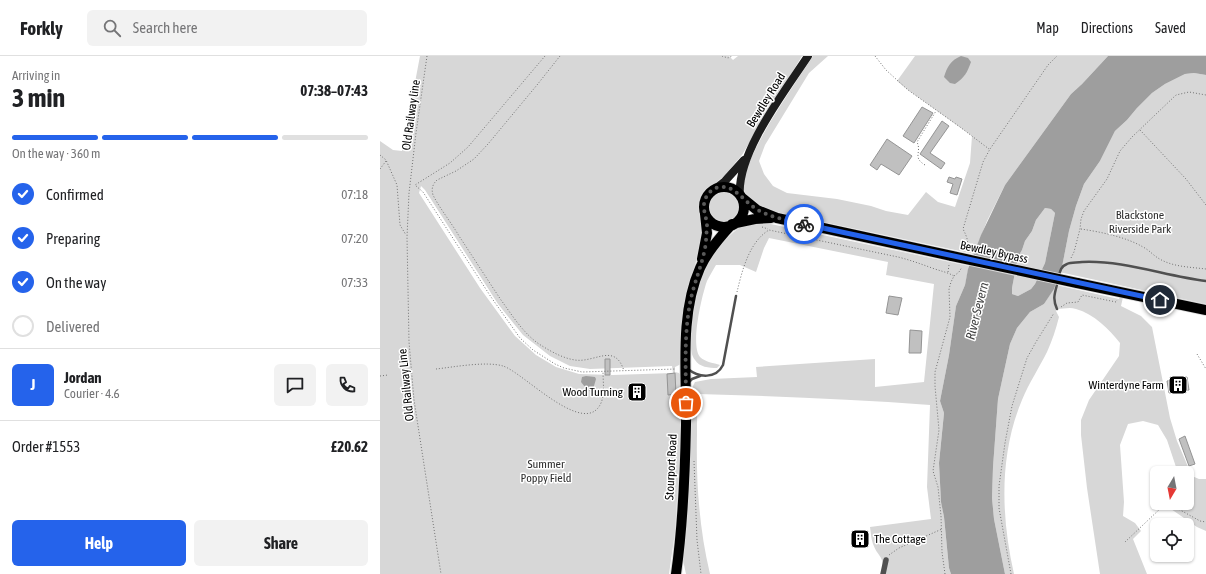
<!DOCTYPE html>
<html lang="en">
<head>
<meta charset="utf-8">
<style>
  :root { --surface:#fff; --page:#f2f2f2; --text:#202124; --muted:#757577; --line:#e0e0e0; --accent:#2563eb }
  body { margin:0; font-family:"Asap Condensed",sans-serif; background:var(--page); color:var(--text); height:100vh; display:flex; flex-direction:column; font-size:15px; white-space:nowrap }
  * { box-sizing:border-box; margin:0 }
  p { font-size:13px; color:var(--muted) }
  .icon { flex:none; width:22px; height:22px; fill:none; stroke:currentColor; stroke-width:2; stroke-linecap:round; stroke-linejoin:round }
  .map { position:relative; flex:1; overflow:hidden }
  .panel { display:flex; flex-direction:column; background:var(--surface); width:380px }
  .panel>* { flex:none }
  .needle { width:26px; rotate:190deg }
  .tools { position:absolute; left:770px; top:410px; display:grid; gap:8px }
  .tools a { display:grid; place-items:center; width:44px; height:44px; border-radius:6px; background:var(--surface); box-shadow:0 1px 3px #0004; font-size:20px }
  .pin { position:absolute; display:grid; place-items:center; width:34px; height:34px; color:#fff; margin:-17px; border:2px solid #fff; border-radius:50%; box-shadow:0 1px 4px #0007 }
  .courier { position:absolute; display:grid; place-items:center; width:40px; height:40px; margin:-20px; border:3px solid #2563eb; border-radius:50%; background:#fff; color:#222; box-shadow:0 1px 5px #0007 }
  .overview em { font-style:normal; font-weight:700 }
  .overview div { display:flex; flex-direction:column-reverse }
  .overview { display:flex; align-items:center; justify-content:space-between; height:68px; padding:0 12px }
  h1 { font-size:26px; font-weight:700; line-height:30px }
  .bar { display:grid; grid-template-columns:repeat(4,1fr); gap:6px 4px; align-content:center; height:48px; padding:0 12px }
  .bar i { height:5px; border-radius:3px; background:var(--line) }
  .bar .selected { background:var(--accent) }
  .bar p { grid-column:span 4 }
  .line { display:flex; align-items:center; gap:10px; padding:0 12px; border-top:1px solid var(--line) }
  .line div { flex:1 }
  .round { display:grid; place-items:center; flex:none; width:42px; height:42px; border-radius:6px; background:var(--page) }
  ol { padding:0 12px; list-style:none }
  li { display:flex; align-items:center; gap:12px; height:44px }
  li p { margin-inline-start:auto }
  li .icon { padding:4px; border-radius:50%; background:var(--accent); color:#fff; stroke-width:4 }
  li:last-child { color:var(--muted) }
  li i { width:22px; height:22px; border:2px solid var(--line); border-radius:50% }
  .action { display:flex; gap:8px; margin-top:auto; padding:8px 12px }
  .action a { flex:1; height:46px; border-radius:6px; background:var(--accent); color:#fff; font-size:16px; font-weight:700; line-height:46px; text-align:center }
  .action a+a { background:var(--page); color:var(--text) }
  header { display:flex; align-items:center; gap:24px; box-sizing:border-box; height:56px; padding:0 20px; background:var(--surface); border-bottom:1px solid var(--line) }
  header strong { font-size:19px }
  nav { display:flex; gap:22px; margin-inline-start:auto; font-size:14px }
  .search { width:280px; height:36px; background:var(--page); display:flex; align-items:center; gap:10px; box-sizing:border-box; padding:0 14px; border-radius:6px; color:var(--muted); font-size:15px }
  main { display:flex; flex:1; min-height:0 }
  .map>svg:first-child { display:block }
  .green { fill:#d7d7d7; fill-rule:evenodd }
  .water { fill:#9e9e9e; fill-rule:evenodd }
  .building { fill:#c0c0c0; stroke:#949494 }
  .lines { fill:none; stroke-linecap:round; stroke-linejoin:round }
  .highway-casing { stroke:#dbdbdb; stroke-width:12 }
  .path { stroke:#727272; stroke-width:1; stroke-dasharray:1 2; stroke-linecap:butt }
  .lane { stroke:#505050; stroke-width:2.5 }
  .street { stroke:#505050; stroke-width:5.5 }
  .secondary { stroke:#1d1d1d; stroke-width:8 }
  .highway { stroke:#000; stroke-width:10 }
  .highway-bridge-casing { stroke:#dbdbdb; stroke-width:12; stroke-linecap:butt }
  .highway-bridge { stroke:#000; stroke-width:10 }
  .done { stroke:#595959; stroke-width:4; stroke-dasharray:0 7.2 }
  .route { stroke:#2563eb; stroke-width:5 }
  .labels { text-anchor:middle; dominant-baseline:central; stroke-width:3; stroke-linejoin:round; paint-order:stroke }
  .street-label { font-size:12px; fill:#000; stroke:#fff }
  .park-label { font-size:12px; fill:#2e2e2e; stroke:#fff }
  .poi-label { font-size:12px; fill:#000; stroke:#fff; text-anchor:end }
  .water-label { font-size:13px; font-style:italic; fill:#3f3f3f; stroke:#fff }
</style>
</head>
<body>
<header>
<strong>Forkly</strong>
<div class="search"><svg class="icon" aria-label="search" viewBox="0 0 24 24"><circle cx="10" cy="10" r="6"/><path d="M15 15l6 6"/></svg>Search here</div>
<nav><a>Map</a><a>Directions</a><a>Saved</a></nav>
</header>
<main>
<section class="panel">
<div class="overview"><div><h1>3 min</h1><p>Arriving in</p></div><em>07:38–07:43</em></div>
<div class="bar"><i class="selected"></i><i class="selected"></i><i class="selected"></i><i></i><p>On the way · 360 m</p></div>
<ol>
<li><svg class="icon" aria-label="check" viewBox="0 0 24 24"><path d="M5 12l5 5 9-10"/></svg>Confirmed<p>07:18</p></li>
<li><svg class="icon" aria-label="check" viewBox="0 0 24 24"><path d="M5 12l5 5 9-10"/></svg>Preparing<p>07:20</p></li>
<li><svg class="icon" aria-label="check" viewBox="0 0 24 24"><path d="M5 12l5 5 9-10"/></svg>On the way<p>07:33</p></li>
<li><i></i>Delivered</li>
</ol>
<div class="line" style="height:72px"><b class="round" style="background:var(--accent);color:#fff">J</b><div><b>Jordan</b><p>Courier · 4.6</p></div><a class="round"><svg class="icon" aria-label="chat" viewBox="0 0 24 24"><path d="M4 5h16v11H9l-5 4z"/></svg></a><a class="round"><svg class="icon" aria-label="phone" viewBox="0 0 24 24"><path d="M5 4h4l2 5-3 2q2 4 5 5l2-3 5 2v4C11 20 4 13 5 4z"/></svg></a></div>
<div class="line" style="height:52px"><div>Order #1553</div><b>£20.62</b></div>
<div class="action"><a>Help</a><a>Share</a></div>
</section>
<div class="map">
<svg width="826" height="518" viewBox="0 0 826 518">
  <rect width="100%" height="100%" fill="#fff"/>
  <!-- green -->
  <path class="green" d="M40,0H349L353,4L358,0H422L362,99L345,119L329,133L322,142L320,154L323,169L320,192L311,222L301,308L295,311V316L299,317L301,320L300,397L295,476L289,518H0V85L13,94L22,95ZM41,130L45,134L118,248L143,279L170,300L190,310L210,313L292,310L293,317L233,319L199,318L176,311L156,299L135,280L100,232L39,137Z
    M433,0H448L429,17L385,89L379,105L384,118L393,130L407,137L457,143L491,150L506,155L528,159L546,136L558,146L575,151L590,107L592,80L528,34L517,25L535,0H728L702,28L691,38L625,129L607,165L594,198L396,156C386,153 367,146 364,134C357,108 418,24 433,0Z
    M814,17L826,19V248L679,216L682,211L689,175L696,150L704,128L720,105L735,75L747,64L757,52L772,37L785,28L805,18Z
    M329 151a15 15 0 1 1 30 0a15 15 0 1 1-30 0Z
    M665,152L671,153L675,157L665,207L655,228L651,233L638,240L632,238V232L638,201L642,194L645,185L652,175L656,164Z
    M386,167L589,210L585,229L576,250L569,299L560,345L564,357L559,407L561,445L564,461L569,512L571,518H502C505,499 498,502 493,488C491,483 491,477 490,471L551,463L547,431L550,349C473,343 396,340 318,338C317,351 317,365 317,378C316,425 319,472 330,518H306L303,504L307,451L311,334L315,326L331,323L377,321L376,311L495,303V331L544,326L554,228L506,219L508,206L389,182L384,192L376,216L360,209H336C333,214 330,219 327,225C322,239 310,289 320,301C325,306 334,307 340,309L337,312C329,312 319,311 315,304C309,297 311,283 312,274C313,243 321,210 343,186C348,181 353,176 359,172C368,168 377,168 386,167Z
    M676,229L739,243L740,240L743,241L741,250L761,260L772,271L790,362L797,385L812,420L819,423H826V475L817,471L791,453L790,447H807V417H798L787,384L778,369L763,365L748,368L740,389L744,446L743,460L755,467L761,475L753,483L767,518H720L707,432L701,379V364L709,344L739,300L740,287C729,273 714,258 696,253C690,251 683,253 677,253L676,255L679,261C676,273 672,285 667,296C659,312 649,327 642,344C619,399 621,461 634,518H625L614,463L612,442L613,411L618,343L630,288L637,272L650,256L664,248Z"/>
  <!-- water -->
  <path class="water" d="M581,0L588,2L591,6C587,17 585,21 575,28L570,27L564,21C567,11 571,4 581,0Z
    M728,0H826V19L814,17L805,18L785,28L772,37L757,52L747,64L735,75L720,105L704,128L696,150L689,175L682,211L674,233L664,248L650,256L637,272L630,288L618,343L613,411L612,442L614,463L625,518H571L569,512L564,461L561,446L559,407L564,357L560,345L569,299L576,250L585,229L588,213L601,179L625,129L691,38L702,28ZM665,152L671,153L675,157L665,207L655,228L651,233L638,240L632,238V232L638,201L642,194L645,185L652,175L656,164Z
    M206,320L215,321L216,323L212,337L205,331L201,326L202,321Z"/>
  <!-- building -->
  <path class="building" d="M542,51L553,57L534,87L523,80Z
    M562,65L569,70L550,97L565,107L561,113L540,98Z
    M507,83L532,100L519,119L501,108L497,114L490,109Z
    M569,121L575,123L576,121L582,123L577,139L570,137L573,128L567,126Z
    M509,240L522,242L518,259L506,257Z
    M530,274L542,275L541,297H529Z
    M225,303H230V319H225Z
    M295,317L296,338L288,339L287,318Z
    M807,321L809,334L789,337L787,325Z
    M805,380L815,408L809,410L799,383Z
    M486,476L488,488L475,490L472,478Z"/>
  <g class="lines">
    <!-- highway casing -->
    <g class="highway-casing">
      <path id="highway" d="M324 151a20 20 0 1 1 40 0a20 20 0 1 1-40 0Z
        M361,141L377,154L397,162L572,200
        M356,167L375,163L391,162
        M322,203L327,177L325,158
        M697,227L826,254
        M296,518C303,469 305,418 306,369C307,319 299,259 320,212C327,196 340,181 352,168"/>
    </g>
    <!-- path -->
    <path class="path" d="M47,0L36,77L29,137L27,181L29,286L34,344L61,518
      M165,0L88,91L70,107L35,129L43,136L111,241L140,282L153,294L175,308L184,312L202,316L296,313
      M180,0L157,29L108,88L94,103L76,115L57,124C53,128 51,132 53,139C60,153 71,166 79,180C93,201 107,223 121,244C132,259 143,277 159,288C170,295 182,302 195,304C215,307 235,286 244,315
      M342,0L348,2L352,0
      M495,0L506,14L528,34L580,71L609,93
      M760,74L806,123L826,149
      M0,99L6,104L17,129L20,169L26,179
      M545,109C532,101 542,97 537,86L556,55
      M0,113L6,105
      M382,171L388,173
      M701,173C721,176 746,181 763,191C769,194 773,199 778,202C792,211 810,211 826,213
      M587,195C589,186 587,181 583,173L603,106L610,93L668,9L677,0
      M691,202L694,196L700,173L701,163L704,155L727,123L740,95L752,81L796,39L809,36L826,39
      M568,216L569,209
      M357,236C362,215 369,186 389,174L518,201C530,204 541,208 552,212C560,215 567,216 574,220
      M681,251L687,247L698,246L702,239L736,246L737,244
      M817,298L826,313
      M56,313C74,311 106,305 123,310C143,316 205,383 221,347C225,338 223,326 223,316
      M0,320L8,319
      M314,405L317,484L321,518
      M745,486L782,451L793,450L820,465L826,466
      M509,499L519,492L562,473
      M565,518L562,496L561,460L558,431L553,415L559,374L555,330V316L570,261L569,233L571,226L574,220L579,216L582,211
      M631,518L619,452V430L625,387L632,350L647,302L656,286L674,257"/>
    <!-- lane -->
    <path class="lane" d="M679,220C680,215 681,210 687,208C691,206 697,207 702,206C744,204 785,220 826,225
      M677,253C672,242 675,237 678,225
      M308,313C319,322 336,323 343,309L356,240
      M309,326L312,323L320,320"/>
    <!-- street -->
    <path class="street" d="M503,518L506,504"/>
    <!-- secondary -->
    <path class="secondary" d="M335,133L345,125L364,104
      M360,140C356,98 405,35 428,0"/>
    <!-- highway -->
    <use href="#highway" class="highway"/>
    <!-- highway-bridge casing -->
    <g class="highway-bridge-casing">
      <path id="highway-bridge" d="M572,200L697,227"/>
    </g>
    <!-- highway-bridge -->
    <use href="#highway-bridge" class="highway-bridge"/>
  </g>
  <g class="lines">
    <!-- done -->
    <path class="done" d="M306,347C306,316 304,284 309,253C312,230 323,209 326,186C326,180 327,174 327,168C326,160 322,152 325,144C327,137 333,132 340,131C355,129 365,147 378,154C392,162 408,164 424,168"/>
    <!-- route -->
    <path class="route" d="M424,168L780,244"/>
  </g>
  <!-- icons -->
  <defs>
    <g id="building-square" transform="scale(1)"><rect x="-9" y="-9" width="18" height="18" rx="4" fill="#000" stroke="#fff"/><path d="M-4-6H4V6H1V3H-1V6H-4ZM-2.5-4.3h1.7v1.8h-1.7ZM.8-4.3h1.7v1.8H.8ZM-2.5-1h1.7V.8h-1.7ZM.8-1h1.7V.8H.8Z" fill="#fff"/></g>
  </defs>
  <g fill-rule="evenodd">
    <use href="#building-square" x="798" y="329"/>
    <use href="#building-square" x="257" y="336"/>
    <use href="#building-square" x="480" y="483"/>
  </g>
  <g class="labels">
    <!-- street labels -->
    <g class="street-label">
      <text transform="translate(386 44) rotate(-58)">Bewdley Road</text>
      <text transform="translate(31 59) rotate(-82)">Old Railway line</text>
      <text transform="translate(614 196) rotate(12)">Bewdley Bypass</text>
      <text transform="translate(26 329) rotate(-96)">Old Railway Line</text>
      <text transform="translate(291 411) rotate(-87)">Stourport Road</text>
    </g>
    <!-- park labels -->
    <g class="park-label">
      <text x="760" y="159">Blackstone<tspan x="760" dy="14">Riverside Park</tspan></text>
      <text x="166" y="408">Summer<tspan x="166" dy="14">Poppy Field</tspan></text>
    </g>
    <!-- poi labels -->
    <g class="poi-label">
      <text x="784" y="329">Winterdyne Farm</text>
      <text x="243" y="336">Wood Turning</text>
      <text x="494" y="483" text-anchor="start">The Cottage</text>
    </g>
    <!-- water labels -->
    <g class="water-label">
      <text transform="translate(597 255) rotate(-76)">River Severn</text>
    </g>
  </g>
</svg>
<div class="tools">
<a><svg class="needle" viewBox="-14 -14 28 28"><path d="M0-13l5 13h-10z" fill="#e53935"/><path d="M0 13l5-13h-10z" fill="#757577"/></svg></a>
<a><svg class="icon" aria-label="locate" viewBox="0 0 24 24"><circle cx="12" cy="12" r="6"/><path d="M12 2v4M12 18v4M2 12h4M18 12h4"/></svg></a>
</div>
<div class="pin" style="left:306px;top:347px;background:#ea580c"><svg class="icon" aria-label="bag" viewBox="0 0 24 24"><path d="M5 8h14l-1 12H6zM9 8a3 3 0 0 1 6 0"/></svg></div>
<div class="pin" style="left:780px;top:244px;background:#1f2937"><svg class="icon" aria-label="home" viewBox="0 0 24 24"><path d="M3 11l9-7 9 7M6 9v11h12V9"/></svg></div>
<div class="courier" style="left:424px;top:168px"><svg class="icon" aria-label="bike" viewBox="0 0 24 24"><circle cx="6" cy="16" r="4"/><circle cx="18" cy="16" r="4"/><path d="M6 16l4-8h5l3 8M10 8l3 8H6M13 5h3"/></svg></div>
</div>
</main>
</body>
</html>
